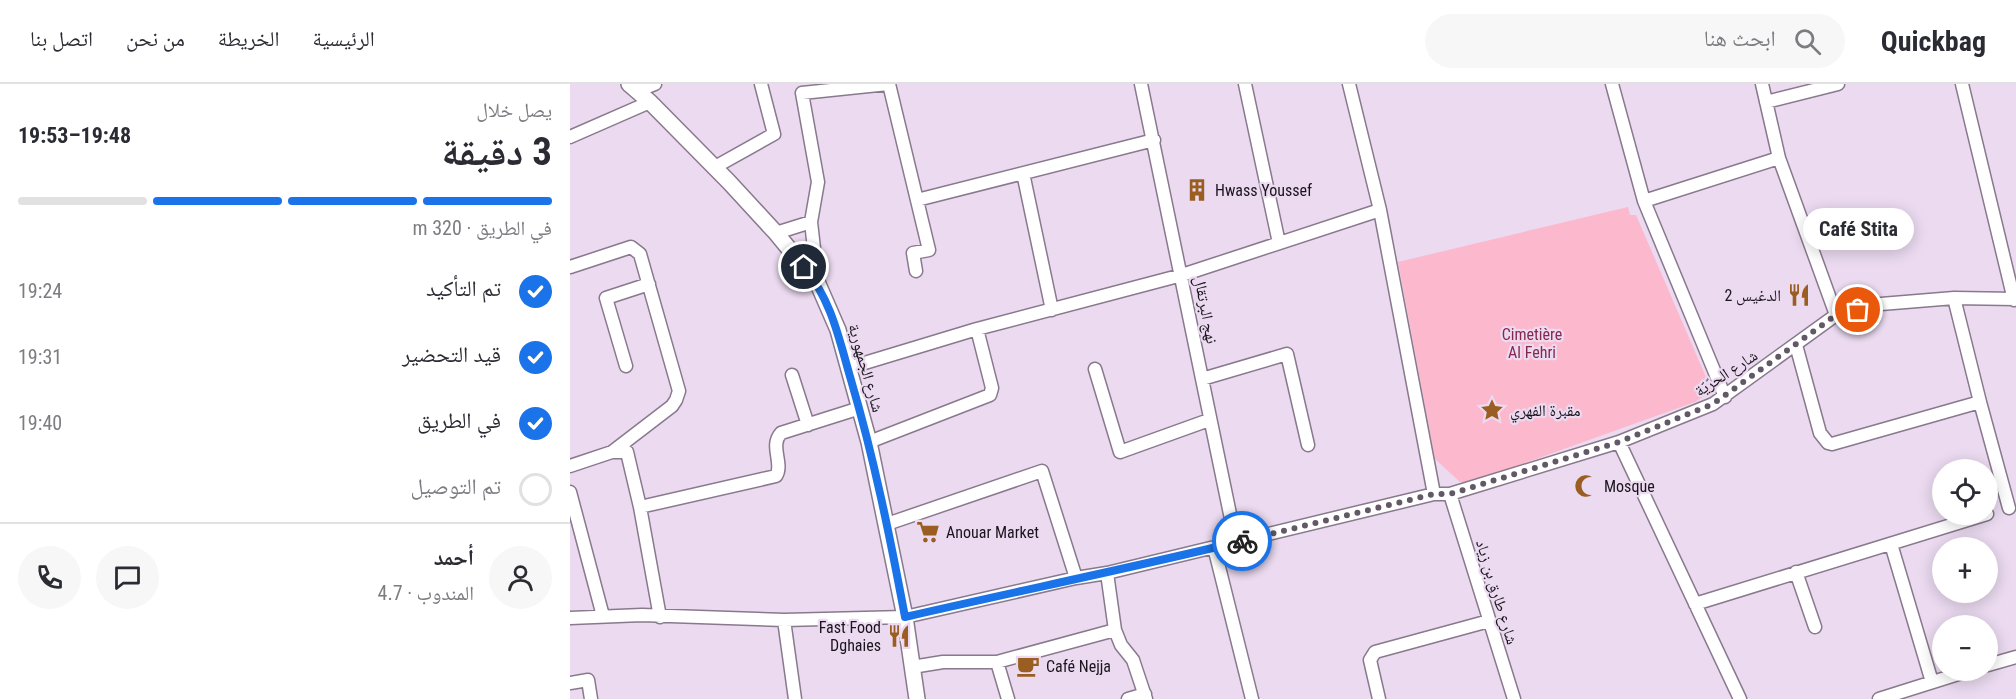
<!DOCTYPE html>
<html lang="ar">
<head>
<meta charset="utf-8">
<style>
  :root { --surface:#fff; --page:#f7f7f7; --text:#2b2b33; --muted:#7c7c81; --line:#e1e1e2; --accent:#1a73e8 }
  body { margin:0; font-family:"Roboto Condensed","Noto Naskh Arabic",sans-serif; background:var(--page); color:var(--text); direction:rtl; height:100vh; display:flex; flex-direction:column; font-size:22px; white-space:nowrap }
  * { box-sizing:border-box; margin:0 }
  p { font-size:20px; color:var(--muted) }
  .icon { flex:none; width:33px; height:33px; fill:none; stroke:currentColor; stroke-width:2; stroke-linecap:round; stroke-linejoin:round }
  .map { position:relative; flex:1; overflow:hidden; direction:ltr }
  .details { display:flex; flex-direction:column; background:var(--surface); width:570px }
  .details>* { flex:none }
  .fabs { position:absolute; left:1362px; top:375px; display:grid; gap:12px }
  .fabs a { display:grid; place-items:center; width:66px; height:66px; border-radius:50%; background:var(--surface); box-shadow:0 3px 15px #0003; font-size:30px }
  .pin { position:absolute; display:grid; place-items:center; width:51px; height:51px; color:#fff; margin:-26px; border:3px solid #fff; border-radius:50%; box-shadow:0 2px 6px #0007 }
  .courier { position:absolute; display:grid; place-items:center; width:60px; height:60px; margin:-30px; border:4px solid #1a73e8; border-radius:50%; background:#fff; color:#222; box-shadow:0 2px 8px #0007 }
  .bubble { position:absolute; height:42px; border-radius:21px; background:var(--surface); box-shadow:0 3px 15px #0003; font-size:20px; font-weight:700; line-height:42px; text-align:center; direction:rtl }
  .head em { font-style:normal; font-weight:700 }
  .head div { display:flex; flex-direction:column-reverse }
  .head { display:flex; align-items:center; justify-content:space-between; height:102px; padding:0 18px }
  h1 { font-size:39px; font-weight:700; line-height:45px }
  .bar { display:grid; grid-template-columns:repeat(4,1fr); gap:9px 6px; align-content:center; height:72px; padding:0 18px }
  .bar i { height:8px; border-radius:4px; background:var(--line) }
  .bar .selected { background:var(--accent) }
  .bar p { grid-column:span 4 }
  .line { display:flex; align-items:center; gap:15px; padding:0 18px; border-top:2px solid var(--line) }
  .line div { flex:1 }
  .round { display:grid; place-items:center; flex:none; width:63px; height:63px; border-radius:32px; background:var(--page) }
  ol { padding:0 18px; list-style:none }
  li { display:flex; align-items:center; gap:18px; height:66px }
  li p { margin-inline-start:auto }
  li .icon { padding:6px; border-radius:50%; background:var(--accent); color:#fff; stroke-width:4 }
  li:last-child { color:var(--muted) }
  li i { width:33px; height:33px; border:3px solid var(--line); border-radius:50% }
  header { display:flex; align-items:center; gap:36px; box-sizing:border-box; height:84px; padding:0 30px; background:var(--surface); border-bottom:2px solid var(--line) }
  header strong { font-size:28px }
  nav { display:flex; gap:33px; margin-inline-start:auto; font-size:21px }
  .search { width:420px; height:54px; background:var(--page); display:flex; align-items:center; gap:15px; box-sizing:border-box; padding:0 21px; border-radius:33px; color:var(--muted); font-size:22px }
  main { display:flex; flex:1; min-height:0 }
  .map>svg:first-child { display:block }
  .green { fill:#fcb8cc }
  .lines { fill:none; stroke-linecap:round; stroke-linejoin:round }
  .minor-casing { stroke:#88798c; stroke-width:15 }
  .tertiary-casing { stroke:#88798c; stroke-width:18 }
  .minor { stroke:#fff; stroke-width:12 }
  .tertiary { stroke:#fff; stroke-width:15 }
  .done { stroke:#635966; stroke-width:6; stroke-dasharray:0 10.8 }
  .route { stroke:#1a73e8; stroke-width:8 }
  .labels { text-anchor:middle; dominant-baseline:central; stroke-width:4.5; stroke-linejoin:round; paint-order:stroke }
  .poi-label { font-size:16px; fill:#1a141c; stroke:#ebdaf0; text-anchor:start }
  .street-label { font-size:16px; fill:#1a141c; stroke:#ebdaf0 }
  .park-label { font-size:16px; fill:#86274d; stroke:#ebdaf0 }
</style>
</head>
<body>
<header>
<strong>Quickbag</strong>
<div class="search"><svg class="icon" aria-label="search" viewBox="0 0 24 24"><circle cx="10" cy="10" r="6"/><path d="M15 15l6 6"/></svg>ابحث هنا</div>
<nav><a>الرئيسية</a><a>الخريطة</a><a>من نحن</a><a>اتصل بنا</a></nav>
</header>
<main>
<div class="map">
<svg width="1446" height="615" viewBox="0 0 1446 615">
  <rect width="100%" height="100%" fill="#ebdaf0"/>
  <!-- green -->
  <path class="green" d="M1058,123L1060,131H1066L1142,307L1125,318L902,398H890L865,375L828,178Z"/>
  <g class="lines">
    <!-- minor casing -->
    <g class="minor-casing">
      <path id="minor" d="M319,0L359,166L343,169L346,187
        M571,0L666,459
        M675,0L709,159
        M779,0L810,126L864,410
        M1042,0L1074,117L1155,313
        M1192,0L1209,74L1266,231
        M1392,0L1444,216
        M67,7L85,0
        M1196,18L1268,0
        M0,53L80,18
        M145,83L204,50L191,0
        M453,89L482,226
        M347,116L584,56
        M1074,117L1209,74
        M206,149L241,138
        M0,183L61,163L70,170L109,307L106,316L102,322L42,368
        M248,200L241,138L248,98L232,9L318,0
        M1384,214L1410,318
        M1226,261L1250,349L1258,359L1262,360L1410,318L1439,424
        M56,282L36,214L79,200
        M278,284L407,245L612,191L810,126
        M525,285L550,368L639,336
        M222,291L238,341
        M632,295L717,270L738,361
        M299,358L420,311L422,304L407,245
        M1049,358L1170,615
        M0,382L42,368H57L70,423L90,533
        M0,408L33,532
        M880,410L944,615
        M70,423L206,392C214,380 199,362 211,349L290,324
        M317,440L472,387L506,494
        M1321,460L1362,598
        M644,463L682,615
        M1226,488L1245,543
        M1125,520L1417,430
        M0,534L72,531L214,536L335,533L506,494L537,489L864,410H880L1049,358L1143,320L1266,231L1311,220L1384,214L1446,215
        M214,536L225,615
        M545,546L551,561L563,576L576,615
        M427,578L438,615
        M1418,581L1446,573
        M342,583L373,578H427L545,546L537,489
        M0,599L18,596L21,615
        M558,615L575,610
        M809,615L800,576L805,568L919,537
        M1309,615L1401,586"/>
    </g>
    <!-- tertiary casing -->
    <g class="tertiary-casing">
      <path id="tertiary" d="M59,0L80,18L159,98L206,149L248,200L268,246L299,358L335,533L347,615"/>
    </g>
    <!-- minor -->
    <use href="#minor" class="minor"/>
    <!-- tertiary -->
    <use href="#tertiary" class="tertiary"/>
  </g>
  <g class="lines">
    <!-- done -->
    <path class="done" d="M672,457L864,410H880L1049,358L1143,320L1266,231L1288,226"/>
    <!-- route -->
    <path class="route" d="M234,183C262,217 269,255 281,296C304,374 320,453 335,533C448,507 561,484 672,457"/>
  </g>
  <!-- icons -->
  <defs>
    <g id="building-bare" transform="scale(1.8)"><path d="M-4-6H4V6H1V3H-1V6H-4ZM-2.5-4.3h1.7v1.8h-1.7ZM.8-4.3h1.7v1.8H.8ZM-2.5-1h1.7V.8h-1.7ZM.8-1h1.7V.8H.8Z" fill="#9b5e22" stroke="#ebdaf0" stroke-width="2.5" paint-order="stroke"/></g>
    <g id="restaurant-bare" transform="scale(1.8)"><path d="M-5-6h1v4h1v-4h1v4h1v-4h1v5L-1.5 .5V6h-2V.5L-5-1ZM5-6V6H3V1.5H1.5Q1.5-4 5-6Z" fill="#9b5e22" stroke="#ebdaf0" stroke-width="2.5" paint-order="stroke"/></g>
    <g id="sight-bare" transform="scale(1.8)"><path d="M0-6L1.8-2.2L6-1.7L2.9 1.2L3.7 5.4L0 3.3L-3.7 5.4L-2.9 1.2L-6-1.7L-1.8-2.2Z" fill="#9b5e22" stroke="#ebdaf0" stroke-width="2.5" paint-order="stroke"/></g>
    <g id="mosque-bare" transform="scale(1.8)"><path d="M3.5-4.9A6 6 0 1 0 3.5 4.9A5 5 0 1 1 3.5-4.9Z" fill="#9b5e22" stroke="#ebdaf0" stroke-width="2.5" paint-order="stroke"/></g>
    <g id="supermarket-bare" transform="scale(1.8)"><path d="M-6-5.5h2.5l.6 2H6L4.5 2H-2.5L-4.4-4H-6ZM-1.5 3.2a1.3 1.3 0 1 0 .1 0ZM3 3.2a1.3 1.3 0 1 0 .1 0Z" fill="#9b5e22" stroke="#ebdaf0" stroke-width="2.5" paint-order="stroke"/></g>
    <g id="cafe-bare" transform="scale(1.8)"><path d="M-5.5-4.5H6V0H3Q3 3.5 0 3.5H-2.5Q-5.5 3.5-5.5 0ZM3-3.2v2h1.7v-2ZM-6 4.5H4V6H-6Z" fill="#9b5e22" stroke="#ebdaf0" stroke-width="2.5" paint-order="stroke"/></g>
  </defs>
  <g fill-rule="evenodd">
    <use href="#building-bare" x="627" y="106"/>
    <use href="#restaurant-bare" x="1229" y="211"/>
    <use href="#sight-bare" x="922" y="326"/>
    <use href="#mosque-bare" x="1016" y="402"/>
    <use href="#supermarket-bare" x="358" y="448"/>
    <use href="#restaurant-bare" x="329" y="552"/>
    <use href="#cafe-bare" x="458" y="582"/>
  </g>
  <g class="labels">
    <!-- poi labels -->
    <g class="poi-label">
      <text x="645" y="106">Hwass Youssef</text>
      <text x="1211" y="211" text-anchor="end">الدغيس 2</text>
      <text x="940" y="326">مقبرة الفهري</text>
      <text x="1034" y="402">Mosque</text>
      <text x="376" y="448">Anouar Market</text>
      <text x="311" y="543" text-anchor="end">Fast Food<tspan x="311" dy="18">Dghaies</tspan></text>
      <text x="476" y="582">Café Nejja</text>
    </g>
    <!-- street labels -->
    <g class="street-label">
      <text transform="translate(636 226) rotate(79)">نهج البرتقال</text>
      <text transform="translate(296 284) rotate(74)">شارع الجمهورية</text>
      <text transform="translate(1156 289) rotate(-33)">شارع الحرّيّة</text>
      <text transform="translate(927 508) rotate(73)">شارع طارق بن زياد</text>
    </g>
    <!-- park labels -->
    <g class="park-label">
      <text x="962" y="250">Cimetière<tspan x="962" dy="18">Al Fehri</tspan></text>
    </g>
  </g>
</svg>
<div class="fabs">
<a><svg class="icon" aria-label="locate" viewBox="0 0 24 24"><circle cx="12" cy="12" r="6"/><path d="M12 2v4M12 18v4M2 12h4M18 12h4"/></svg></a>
<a>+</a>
<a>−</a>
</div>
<div class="pin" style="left:1288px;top:226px;background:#ea580c"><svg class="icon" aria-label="bag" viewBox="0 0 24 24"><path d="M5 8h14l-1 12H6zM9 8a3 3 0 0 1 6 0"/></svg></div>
<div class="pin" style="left:234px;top:183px;background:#1f2937"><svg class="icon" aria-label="home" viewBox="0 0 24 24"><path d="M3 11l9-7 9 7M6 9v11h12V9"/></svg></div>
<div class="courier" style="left:672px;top:457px"><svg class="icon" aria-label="bike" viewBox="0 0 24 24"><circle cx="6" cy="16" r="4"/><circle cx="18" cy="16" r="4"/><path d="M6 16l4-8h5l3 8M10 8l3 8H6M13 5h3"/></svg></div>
<div class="bubble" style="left:1233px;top:124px;width:111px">Café Stita</div>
</div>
<section class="details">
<div class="head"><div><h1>3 دقيقة</h1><p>يصل خلال</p></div><em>19:48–19:53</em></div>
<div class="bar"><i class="selected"></i><i class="selected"></i><i class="selected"></i><i></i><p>في الطريق · 320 m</p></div>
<ol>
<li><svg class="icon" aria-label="check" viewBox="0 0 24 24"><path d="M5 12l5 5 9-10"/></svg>تم التأكيد<p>19:24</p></li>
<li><svg class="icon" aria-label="check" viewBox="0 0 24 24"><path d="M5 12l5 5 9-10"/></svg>قيد التحضير<p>19:31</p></li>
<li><svg class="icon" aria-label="check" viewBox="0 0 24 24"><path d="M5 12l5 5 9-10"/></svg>في الطريق<p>19:40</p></li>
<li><i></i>تم التوصيل</li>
</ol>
<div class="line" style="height:108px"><a class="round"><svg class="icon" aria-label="person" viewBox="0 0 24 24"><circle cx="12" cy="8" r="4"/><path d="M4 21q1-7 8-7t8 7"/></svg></a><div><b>أحمد</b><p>المندوب · 4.7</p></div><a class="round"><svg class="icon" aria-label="chat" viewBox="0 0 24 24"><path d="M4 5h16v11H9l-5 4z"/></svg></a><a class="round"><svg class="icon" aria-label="phone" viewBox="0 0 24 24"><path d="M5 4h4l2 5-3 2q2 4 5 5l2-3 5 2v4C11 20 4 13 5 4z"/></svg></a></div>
</section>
</main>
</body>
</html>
